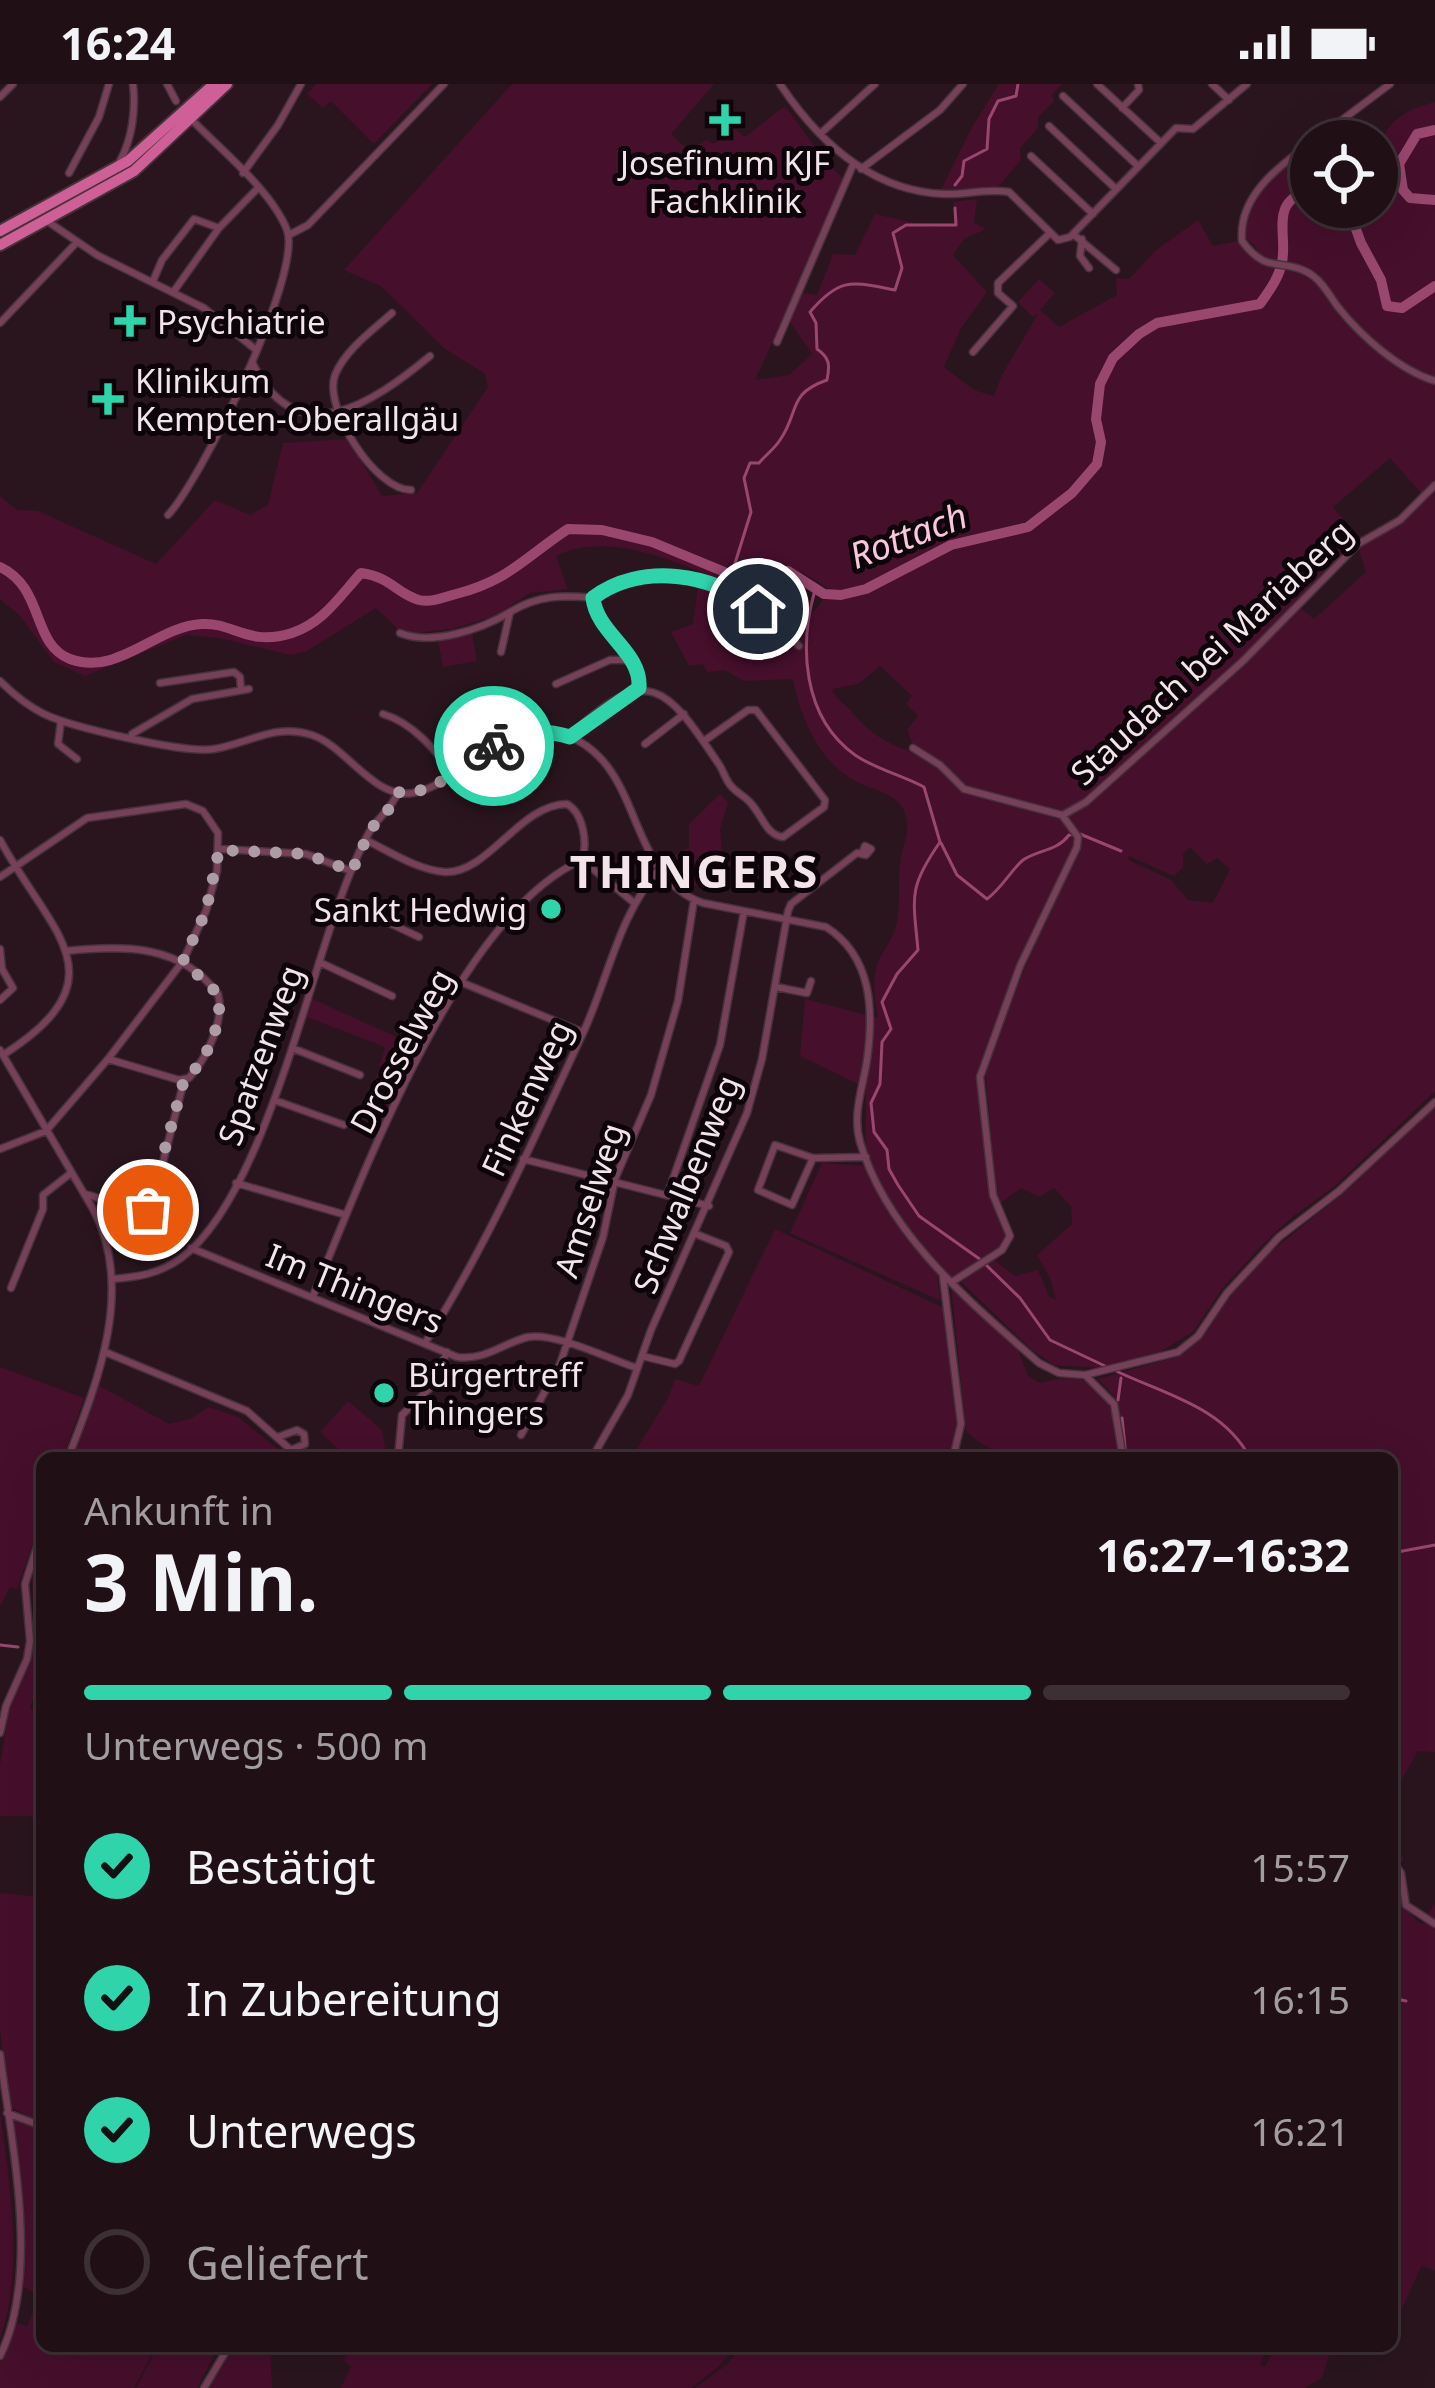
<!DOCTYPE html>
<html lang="de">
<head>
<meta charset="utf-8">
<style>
  :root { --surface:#201016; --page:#28191f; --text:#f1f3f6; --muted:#a29da1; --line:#3d3035; --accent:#2fd4aa }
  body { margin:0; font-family:"Noto Sans",sans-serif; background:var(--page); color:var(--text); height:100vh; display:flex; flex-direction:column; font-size:45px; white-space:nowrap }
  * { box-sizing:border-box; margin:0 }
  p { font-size:39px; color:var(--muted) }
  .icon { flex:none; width:66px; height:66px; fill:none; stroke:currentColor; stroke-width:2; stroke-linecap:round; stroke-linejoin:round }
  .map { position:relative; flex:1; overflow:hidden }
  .side { position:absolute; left:36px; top:1368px; width:1362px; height:900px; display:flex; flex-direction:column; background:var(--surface); border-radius:18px; box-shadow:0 12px 48px #0002,0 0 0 3px var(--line) }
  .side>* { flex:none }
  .tools { position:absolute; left:1290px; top:36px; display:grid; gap:24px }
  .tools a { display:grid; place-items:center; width:108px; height:108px; border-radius:50%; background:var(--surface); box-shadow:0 12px 48px #0002,0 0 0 3px var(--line); font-size:60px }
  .pin { position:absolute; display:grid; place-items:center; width:102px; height:102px; color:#fff; margin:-51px; border:6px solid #fff; border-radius:50%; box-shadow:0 3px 12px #0007 }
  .courier { position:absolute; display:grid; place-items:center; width:120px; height:120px; margin:-60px; border:9px solid #2fd4aa; border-radius:50%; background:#fff; color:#222; box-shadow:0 3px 15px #0007 }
  .overview em { font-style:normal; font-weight:700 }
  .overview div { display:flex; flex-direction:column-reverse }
  .overview { display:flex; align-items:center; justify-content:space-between; height:204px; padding:0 48px }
  h1 { font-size:78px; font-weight:700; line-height:90px }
  .bar { display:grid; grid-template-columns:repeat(4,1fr); gap:18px 12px; align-content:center; height:144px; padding:0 48px }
  .bar i { height:15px; border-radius:9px; background:var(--line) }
  .bar .on { background:var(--accent) }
  .bar p { grid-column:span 4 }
  ol { padding:0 48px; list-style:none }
  li { display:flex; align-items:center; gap:36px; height:132px }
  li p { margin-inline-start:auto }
  li .icon { padding:12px; border-radius:50%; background:var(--accent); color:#111; stroke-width:4 }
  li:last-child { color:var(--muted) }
  li i { width:66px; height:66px; border:6px solid var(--line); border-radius:50% }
  .status { display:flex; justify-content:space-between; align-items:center; height:84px; padding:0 60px; background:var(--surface); direction:ltr }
  .status svg { height:33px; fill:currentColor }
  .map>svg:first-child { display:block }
  .green { fill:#460f2c; fill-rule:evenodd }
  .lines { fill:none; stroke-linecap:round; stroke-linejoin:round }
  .stream { stroke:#99476f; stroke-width:3 }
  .river { stroke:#99476f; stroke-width:10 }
  .minor-casing { stroke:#46323b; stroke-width:9 }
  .primary-casing { stroke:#46323b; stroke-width:14 }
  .minor { stroke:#764059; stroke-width:6 }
  .primary { stroke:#cf6097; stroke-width:10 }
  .done { stroke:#ad9ca3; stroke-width:12; stroke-dasharray:0 21.6 }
  .route { stroke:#2fd4aa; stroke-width:15 }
  .poi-dot { fill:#2fd4aa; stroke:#0c0408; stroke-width:4.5 }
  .labels { text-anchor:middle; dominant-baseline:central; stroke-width:10; stroke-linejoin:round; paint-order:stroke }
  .poi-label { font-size:33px; fill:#f3e4ea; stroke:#0c0408; text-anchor:start }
  .street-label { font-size:33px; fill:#f3e4ea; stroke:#0c0408 }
  .water-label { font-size:36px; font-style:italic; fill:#f7c7db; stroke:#0c0408 }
  .district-label { font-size:45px; font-weight:bold; letter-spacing:3px; fill:#f3e4ea; stroke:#0c0408 }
</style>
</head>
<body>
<div class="status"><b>16:24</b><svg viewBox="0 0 49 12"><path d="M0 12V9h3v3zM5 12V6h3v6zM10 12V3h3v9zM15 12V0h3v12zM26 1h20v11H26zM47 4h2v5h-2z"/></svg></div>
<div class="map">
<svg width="1435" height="2304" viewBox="0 0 1435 2304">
  <rect width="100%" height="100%" fill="#2a151e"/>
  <!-- green -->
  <path class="green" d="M316,0H432L374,60L331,17L323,24L307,10Z
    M512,0H714L671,50L711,87L718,79L696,62L706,56L714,60L732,43L745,53L785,22L822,73L846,98L755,296L789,291L812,270L790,238L802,209L817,211L833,170L855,171L875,130L932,143L954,140L953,118L977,115L974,139L986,145L964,155L953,171L987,208L961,244L944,283L974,306L994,312L1002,291L1038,230L1033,233L1018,218L1039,195L1055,209L1040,226L1059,243L1117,211L1116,194L1129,195L1155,167L1198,136L1213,162L1238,157L1266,182L1254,161L1246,155C1238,112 1281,85 1311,62V123H1377C1377,69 1371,34 1435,18V294C1397,284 1332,224 1318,188L1311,193L1341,230L1409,287L1435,299V397L1422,410L1390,374L1333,423L1360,455L1276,543L1084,716L1066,728H1056L964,706L1056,733L1073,730L1245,579L1299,523L1314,535L1366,488L1358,463L1389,446L1435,405V1007L1335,1102L1291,1134L1261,1162L1222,1205L1193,1248L1160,1268L1101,1284L1054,1281L1032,1266L961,1198L993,1175L1015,1192L1038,1186L1049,1212L1056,1216L1050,1194L1037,1171L1072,1140L1071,1122L1054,1104L1039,1113L1021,1104L1000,1119L996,1110L985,982L1073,766L1018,881L978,993L991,1111L1007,1152L1000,1164L952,1196L937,1193L941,1217L790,1149L822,1079L865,1082L866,1004L800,972L805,915L878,934C875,917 871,896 878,879C884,864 894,854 897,838C901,817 897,794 901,773C904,757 911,746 905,729C898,708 869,706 852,695C818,675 800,632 793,595L744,597L725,586L707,588L703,580L689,582L671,548L693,540L698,501C739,508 766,536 796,562L798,555L747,513L748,508L799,545L823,516H840C817,489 766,470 731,486L741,493L742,499L734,501C681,481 611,445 556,472L568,505L530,509L495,532L452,545L403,550L376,524L307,567L291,571L219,554L186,551L85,592L54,578L20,532L0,515V412L17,426L38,427L156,480L215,416L250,431L268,421L283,359L348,355L382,412L417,409L488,303L485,290L444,264L381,202L344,186ZM880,582L912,612L906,620L918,632L907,646L917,670C888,660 871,651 851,627C843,618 836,615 832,605L858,600ZM1190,763L1207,780L1217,774L1230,785L1213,819L1188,816L1171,796L1128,776L1129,772L1174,792L1183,783V770Z
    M999,0H1062L1052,11L1054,17L1038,33V44L1020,64L1021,76L997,104L941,106L971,45Z
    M472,549L477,577L443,583L438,556Z
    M720,710L728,718L720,745L724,788L705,794L692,805L671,787L670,774L689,763V740Z
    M308,913L423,965L386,1042L356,1030L374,1001L385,963L302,931Z
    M1435,1023V1668L1418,1667L1394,1709L1392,1731V1374H1126L1115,1313L1098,1295L1179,1272L1201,1255L1231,1211L1268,1170L1342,1110Z
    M775,1145L944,1224L958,1341L949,1374H631L668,1314L675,1295L699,1302Z
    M951,1202L1017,1264L1028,1292L1040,1299C1106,1281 1113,1321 1121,1374C1070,1374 1004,1386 966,1347Z
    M0,1283L84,1314L63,1374H42V1434L17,1505L10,1503L0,1523Z
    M98,1301L169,1340L190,1335L209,1323L238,1333L289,1374H72Z
    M348,1317L382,1346L387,1374H348L320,1348Z
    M42,1462V1588L30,1624L42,1631V1747L31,1732H0V1681L10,1621L35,1559L32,1495Z
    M1392,1754L1404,1775C1389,1793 1400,1825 1422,1840L1435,1819V2187L1422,2181L1395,2240L1392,2238Z
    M0,1809L42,1813V2039L9,2022L0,1946Z
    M0,2027C9,2100 25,2183 0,2255Z
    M13,2033L42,2044V2262H156L134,2304H0V2279L17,2239L27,2242L40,2212L22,2202V2151Z
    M158,2262H219L197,2304H136Z
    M232,2262H270L272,2304H208Z
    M349,2262H736L718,2283L691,2304H341L351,2282L344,2277Z
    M740,2262H1268L1260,2280L1265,2283L1275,2262H1332L1322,2294L1304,2304H695L729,2279Z"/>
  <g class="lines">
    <!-- stream -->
    <path class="stream" d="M955,101L962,92L964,77L987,65L989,35L998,17L1016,12L1018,0
      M732,489L751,428L744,394L750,379H759C766,371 775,364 780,356C800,327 787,310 827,296C830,281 830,274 817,265L816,239L810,228C841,192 852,198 895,206L902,184L893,149L906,141H956L955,124
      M815,506C799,561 802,633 855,671C875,685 902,691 924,703L940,758C908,804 913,812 918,866L897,890L882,918L891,945L882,958L880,1000L871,1019L874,1048L887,1066L889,1085L898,1101L919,1132L981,1176L1020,1214L1050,1256L1105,1282
      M941,759L957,791L987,815C1002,804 1012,785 1023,776C1039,765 1056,768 1069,751L1080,750L1121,767
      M1114,1286C1163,1310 1223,1322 1250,1374
      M1118,1316L1121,1294
      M1122,1334L1126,1372
      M1392,1469L1435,1461
      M0,1561L18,1563
      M1392,1914L1406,1917"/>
    <!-- river -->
    <path class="river" d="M1435,46L1417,50L1399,80L1403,106L1410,114L1435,116
      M1348,123L1361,159L1381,196L1387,222L1402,224L1435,202
      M0,483C45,504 31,560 70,575C118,593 156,542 202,540C233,538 248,563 292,549C324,538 339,513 361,489C391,493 397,510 419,516C432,519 444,513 456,510C510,496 525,473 568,445L602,446L652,458L727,489L788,487L824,510L841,511L866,505L951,461L1028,443L1072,409L1097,380L1101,358L1096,335L1100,300L1113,274L1139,250L1157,239L1260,220C1269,207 1279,194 1282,178C1288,150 1268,117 1311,106"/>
    <!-- minor casing -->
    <g class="minor-casing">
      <path id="minor" d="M167,0L176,17
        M780,0C818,57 871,107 944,110C966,111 987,104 1009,108L1058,156L1070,153L1176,44L1193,45L1247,0
        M1097,0L1161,59
        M1212,0L1229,16
        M1063,12L1138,82
        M0,13L13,0
        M1122,24L1139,6L1138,0
        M1049,42L1116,105
        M820,50L875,0
        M1314,57L1390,0
        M1311,59C1278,83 1238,112 1242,157C1267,191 1281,174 1307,188C1321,195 1329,211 1338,223C1361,252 1399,286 1435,297
        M1031,72L1093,130
        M120,77C132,55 136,26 133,0
        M861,85L940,26L963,0
        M69,89L99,33L109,0
        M243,89L278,41L301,0
        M47,137L97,171L204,224L255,265
        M1073,150L1116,186
        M289,151L308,141L444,0
        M1082,155L1080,172L1089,184
        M153,197L162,176L194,135L219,144
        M174,207L219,144L258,104
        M392,229C373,246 345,266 335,291C323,324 375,406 411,406
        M0,239L77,158
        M777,258L853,81
        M973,268L1013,222L998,209V199L1050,149
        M252,278C296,372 373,319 430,272
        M239,307H265
        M168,431C201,396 303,190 287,146C272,107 221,66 191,35
        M593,514C596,546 629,568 641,598L639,605
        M400,549C432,562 482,545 510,528
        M501,568L510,528C538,511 562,511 593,514C660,463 750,505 799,562
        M0,597C13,610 28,622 44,630C71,643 186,670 214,665C250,659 275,639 312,651C346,662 374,716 413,709C467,698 500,632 562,650C646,676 623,791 703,819L826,843C872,872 874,926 867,976C863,1003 852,1030 860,1058C887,1150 970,1218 1039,1279L1059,1289L1085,1291L1178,1268L1198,1252L1227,1209L1279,1153L1339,1107L1435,1018
        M160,599L234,588L240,593L241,606
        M556,600L610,576H632
        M383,630C413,639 434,665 453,689
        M61,637L58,660L77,675
        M132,650L192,615L249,605
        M570,652C647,578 666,601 718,679C724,687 725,696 732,703C738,710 747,713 753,722C763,734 767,751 783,753L824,723L825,716L756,626H748L704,657
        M645,660L684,630
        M913,664L940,681L964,705L1062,731
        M1063,731L1086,718L1243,577L1358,460L1400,436L1435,401
        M0,756C50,849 125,893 3,971
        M366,756C390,768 418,786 445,788C488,790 520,720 567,720C583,729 588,758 582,776
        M221,765L306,770L351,787
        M0,793L87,734L186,720L203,727L218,749L217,787L206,827L183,877L108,975L46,1047L0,1065
        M340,816L419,853
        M0,865L2,885L13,904L0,916
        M66,867C123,861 181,860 218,910C225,937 207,973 189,994L179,996L108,975
        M319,878L392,912
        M463,899L582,948
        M776,903L807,909L811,897
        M292,964L360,991
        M0,966L93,1125C135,1204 98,1297 68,1374
        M274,1016L344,1041
        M813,1074L775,1061L758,1106L792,1121L813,1074L866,1073
        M523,1075L709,1122
        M236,1099L346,1131
        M668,1109L720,961L744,827
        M85,1110L143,1127L151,1124L184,997
        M191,1164L457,1273C485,1277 503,1259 528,1253C555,1248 609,1275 637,1284
        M943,1193L961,1340L953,1374
        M112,1195C138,1193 159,1190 181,1174C260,1117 306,905 341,813C349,791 359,766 371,745C380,732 392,724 398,708
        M952,1198L1002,1166L1010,1152L993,1111L980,993L1020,882L1077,763L1078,753L1062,731
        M11,1204L43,1125V1111L71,1089
        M313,1212C363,1091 459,830 582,776L633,818
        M425,1259C487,1161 534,1055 583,949C609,893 618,832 660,784
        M105,1268L247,1327L291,1366L305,1360L304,1350L297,1346L278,1353
        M642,1272L675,1280L679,1277L729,1168L726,1162L696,1150
        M1085,1291L1114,1320L1123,1374
        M521,1351L560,1280L603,1153L615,1095L651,1011L678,917L694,816
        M398,1374L402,1331L433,1301L447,1268
        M592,1374L628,1311L651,1246L747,1029L762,975L788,827L791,820L857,769L866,771L871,765L865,762L862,769
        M0,1649L6,1622L27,1575L30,1557L25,1500L42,1447
        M1392,1776L1401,1789L1406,1821L1435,1840
        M0,1970C11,2058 41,2189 0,2272
        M7,2029L42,2042
        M285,2262L325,2266L341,2262
        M204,2304L229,2262"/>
    </g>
    <!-- primary casing -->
    <g class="primary-casing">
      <path id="primary" d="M0,147L128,77L214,0
        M0,161L134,87L227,0"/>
    </g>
    <!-- minor -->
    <use href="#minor" class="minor"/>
    <!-- primary -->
    <use href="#primary" class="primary"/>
  </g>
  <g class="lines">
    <!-- done -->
    <path class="done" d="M148,1126L184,996C206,979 224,938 218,910L183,877L206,827L219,766L306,770L352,787L370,746L389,725L398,708C431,713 468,679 494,662"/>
    <!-- route -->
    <path class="route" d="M494,662C518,646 542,645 570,653L639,604C642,568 597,550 593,514C640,478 713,489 758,525"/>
  </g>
  <!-- markers -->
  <g class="poi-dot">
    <path d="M719 18h12v12h12v12h-12v12h-12v-12h-12v-12h12z"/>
    <path d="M124 219h12v12h12v12h-12v12h-12v-12h-12v-12h12z"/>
    <path d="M102 297h12v12h12v12h-12v12h-12v-12h-12v-12h12z"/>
    <circle cx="551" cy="825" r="12"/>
    <circle cx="384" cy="1309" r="12"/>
  </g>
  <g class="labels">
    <!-- poi labels -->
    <g class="poi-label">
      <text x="725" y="78" text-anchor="middle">Josefinum KJF<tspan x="725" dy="38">Fachklinik</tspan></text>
      <text x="157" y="237">Psychiatrie</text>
      <text x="135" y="296">Klinikum<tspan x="135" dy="38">Kempten-Oberallgäu</tspan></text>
      <text x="527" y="825" text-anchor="end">Sankt Hedwig</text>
      <text x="408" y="1290">Bürgertreff<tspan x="408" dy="38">Thingers</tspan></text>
    </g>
    <!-- street labels -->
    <g class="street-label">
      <text transform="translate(1211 568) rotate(-43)">Staudach bei Mariaberg</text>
      <text transform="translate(401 967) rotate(-62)">Drosselweg</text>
      <text transform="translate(260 971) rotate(-70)">Spatzenweg</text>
      <text transform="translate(526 1014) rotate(-65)">Finkenweg</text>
      <text transform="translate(686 1100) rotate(-68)">Schwalbenweg</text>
      <text transform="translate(589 1116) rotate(-72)">Amselweg</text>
      <text transform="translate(355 1204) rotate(22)">Im Thingers</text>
    </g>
    <!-- water labels -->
    <g class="water-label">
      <text transform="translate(908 451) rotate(-21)">Rottach</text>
    </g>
    <!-- district labels -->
    <g class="district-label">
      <text x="695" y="786">THINGERS</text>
    </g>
  </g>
</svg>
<div class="tools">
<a><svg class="icon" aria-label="locate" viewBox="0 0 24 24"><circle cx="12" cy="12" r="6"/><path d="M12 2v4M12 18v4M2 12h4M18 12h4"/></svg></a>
</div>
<div class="pin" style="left:148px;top:1126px;background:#ea580c"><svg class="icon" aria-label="bag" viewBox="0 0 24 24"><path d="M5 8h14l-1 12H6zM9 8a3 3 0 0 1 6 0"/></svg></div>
<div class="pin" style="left:758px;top:525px;background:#1f2937"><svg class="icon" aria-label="home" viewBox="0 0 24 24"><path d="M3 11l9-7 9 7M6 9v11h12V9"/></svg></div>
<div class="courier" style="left:494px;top:662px"><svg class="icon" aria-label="bike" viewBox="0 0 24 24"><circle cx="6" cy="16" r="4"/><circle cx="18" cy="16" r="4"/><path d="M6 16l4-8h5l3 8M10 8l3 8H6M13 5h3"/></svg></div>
<section class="side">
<div class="overview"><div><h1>3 Min.</h1><p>Ankunft in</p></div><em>16:27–16:32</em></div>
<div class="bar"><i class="on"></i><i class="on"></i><i class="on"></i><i></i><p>Unterwegs · 500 m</p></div>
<ol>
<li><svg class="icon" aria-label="check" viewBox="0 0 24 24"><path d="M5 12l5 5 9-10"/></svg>Bestätigt<p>15:57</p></li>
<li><svg class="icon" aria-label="check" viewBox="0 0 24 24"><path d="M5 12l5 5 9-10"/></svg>In Zubereitung<p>16:15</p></li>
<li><svg class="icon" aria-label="check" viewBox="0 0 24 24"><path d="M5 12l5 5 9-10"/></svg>Unterwegs<p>16:21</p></li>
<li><i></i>Geliefert</li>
</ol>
</section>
</div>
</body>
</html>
